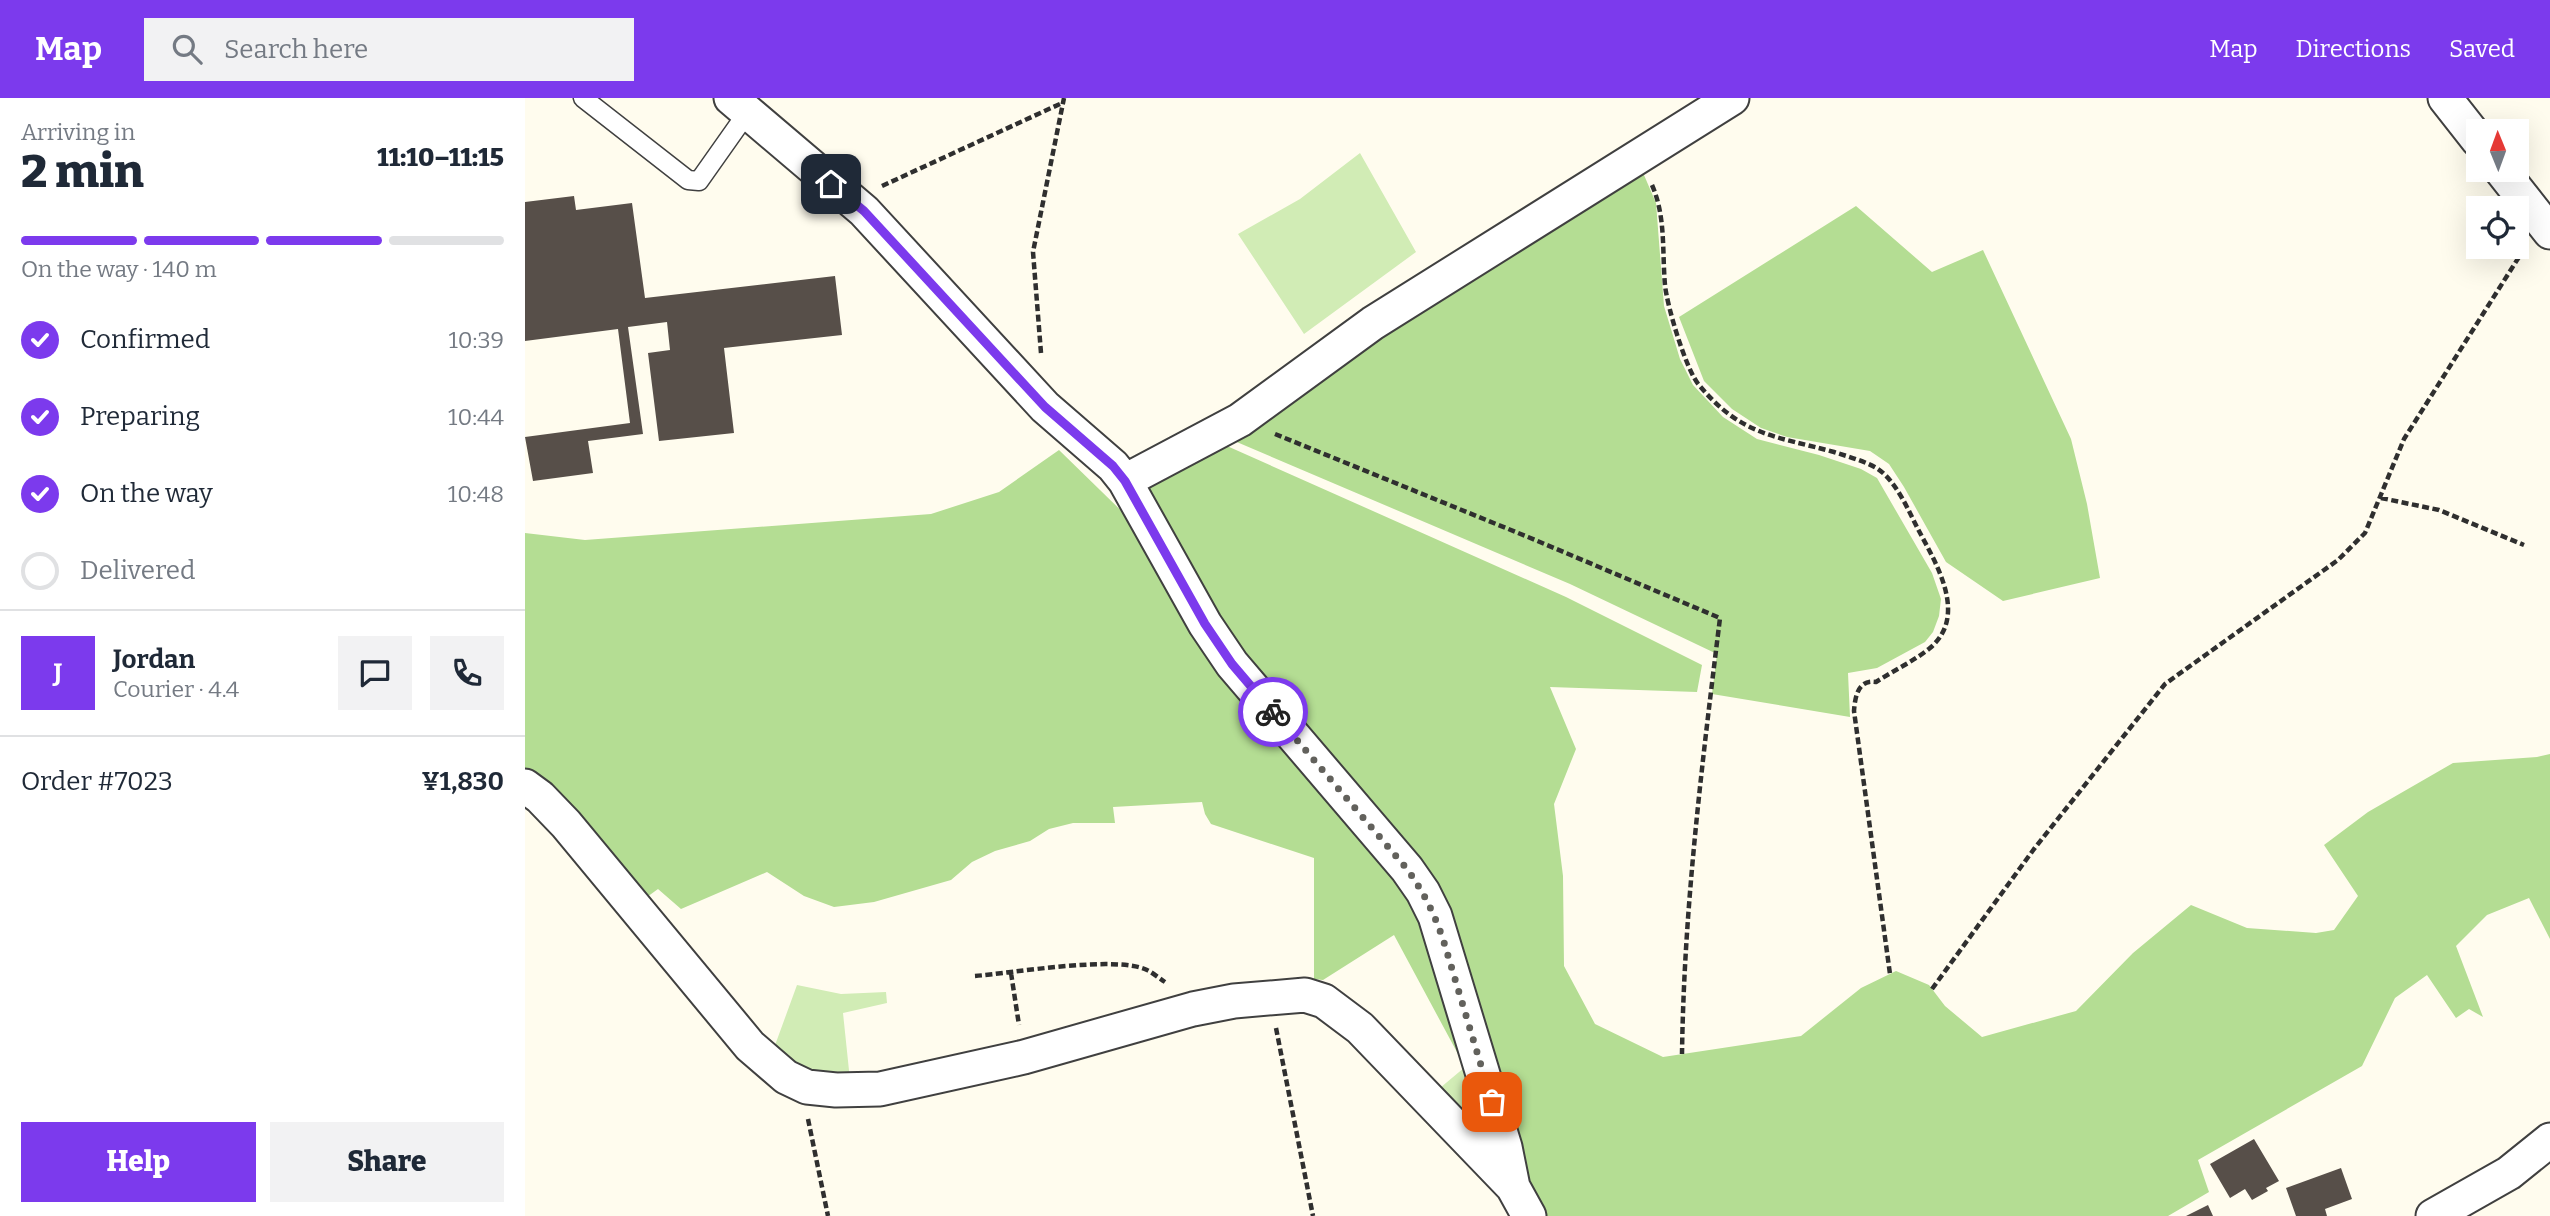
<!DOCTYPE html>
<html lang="en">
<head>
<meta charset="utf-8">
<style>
  :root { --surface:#fff; --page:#f2f2f3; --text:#1f2937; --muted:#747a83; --line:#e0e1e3; --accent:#7c3aed }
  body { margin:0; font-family:Bitter,serif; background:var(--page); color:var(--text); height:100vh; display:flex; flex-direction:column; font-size:26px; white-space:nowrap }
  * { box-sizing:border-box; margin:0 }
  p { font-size:23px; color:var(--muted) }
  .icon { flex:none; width:38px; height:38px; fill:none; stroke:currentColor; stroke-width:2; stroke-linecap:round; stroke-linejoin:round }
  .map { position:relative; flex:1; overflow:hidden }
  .side { display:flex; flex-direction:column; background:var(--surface); width:525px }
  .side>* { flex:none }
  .needle { width:46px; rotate:359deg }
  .controls { position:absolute; left:1941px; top:21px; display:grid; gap:14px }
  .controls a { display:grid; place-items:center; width:63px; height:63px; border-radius:0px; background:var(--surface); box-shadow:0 7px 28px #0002; font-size:35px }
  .pin { position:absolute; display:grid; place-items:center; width:60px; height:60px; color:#fff; margin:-30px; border-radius:14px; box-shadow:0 4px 10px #0006 }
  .courier { position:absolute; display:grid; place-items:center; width:70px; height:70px; margin:-35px; border:5px solid #7c3aed; border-radius:50%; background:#fff; color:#222; box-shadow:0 2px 9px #0007 }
  .head em { font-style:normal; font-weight:800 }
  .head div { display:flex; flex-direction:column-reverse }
  .head { display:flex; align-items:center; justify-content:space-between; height:119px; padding:0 21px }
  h1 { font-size:46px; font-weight:800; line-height:52px }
  .bar { display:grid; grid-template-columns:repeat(4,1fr); gap:10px 7px; align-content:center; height:84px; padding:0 21px }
  .bar i { height:9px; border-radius:5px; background:var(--line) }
  .bar .selected { background:var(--accent) }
  .bar p { grid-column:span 4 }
  .line { display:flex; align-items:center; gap:18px; padding:0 21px; border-top:2px solid var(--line) }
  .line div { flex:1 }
  .round { display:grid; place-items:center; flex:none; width:74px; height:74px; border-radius:0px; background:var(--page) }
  ol { padding:0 21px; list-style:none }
  li { display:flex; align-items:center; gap:21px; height:77px }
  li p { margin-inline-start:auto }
  li .icon { padding:7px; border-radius:50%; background:var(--accent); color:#fff; stroke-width:4 }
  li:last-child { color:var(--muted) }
  li i { width:38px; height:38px; border:4px solid var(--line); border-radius:50% }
  .button { display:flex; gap:14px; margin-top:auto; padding:14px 21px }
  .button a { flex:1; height:80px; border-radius:0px; background:var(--accent); color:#fff; font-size:28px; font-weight:800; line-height:80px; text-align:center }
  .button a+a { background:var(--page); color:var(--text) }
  header { display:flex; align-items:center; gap:42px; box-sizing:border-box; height:98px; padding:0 35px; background:var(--accent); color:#fff }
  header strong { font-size:33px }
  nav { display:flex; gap:38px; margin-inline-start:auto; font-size:24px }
  .search { width:490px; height:63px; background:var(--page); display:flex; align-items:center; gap:18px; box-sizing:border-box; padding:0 24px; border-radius:0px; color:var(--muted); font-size:26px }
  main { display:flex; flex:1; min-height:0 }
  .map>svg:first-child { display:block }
  .green { fill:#d1ecb5 }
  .forest { fill:#b4dd93 }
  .building { fill:#574f49 }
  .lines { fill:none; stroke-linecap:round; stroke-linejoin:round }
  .lane-casing { stroke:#404040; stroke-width:21 }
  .street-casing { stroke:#404040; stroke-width:37 }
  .path { stroke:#2f2f2f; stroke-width:4.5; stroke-dasharray:7 3.5; stroke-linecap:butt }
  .lane { stroke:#fff; stroke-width:18 }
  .street { stroke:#fff; stroke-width:33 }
  .done { stroke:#62615c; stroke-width:7; stroke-dasharray:0 12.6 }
  .route { stroke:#7c3aed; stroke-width:9 }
</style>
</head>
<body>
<header>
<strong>Map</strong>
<div class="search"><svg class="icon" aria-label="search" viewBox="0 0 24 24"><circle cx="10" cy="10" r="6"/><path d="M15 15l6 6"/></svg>Search here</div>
<nav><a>Map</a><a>Directions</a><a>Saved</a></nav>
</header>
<main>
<section class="side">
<div class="head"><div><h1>2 min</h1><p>Arriving in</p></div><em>11:10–11:15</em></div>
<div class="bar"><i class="selected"></i><i class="selected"></i><i class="selected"></i><i></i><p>On the way · 140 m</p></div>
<ol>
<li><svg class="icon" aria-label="check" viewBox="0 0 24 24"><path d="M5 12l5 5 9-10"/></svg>Confirmed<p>10:39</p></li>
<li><svg class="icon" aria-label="check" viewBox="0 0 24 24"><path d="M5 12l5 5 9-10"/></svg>Preparing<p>10:44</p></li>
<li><svg class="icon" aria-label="check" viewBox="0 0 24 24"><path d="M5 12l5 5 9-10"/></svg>On the way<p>10:48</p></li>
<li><i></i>Delivered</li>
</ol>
<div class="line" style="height:126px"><b class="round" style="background:var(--accent);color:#fff">J</b><div><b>Jordan</b><p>Courier · 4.4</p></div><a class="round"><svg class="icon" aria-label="chat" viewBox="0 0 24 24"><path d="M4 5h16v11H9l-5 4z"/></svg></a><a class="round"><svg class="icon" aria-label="phone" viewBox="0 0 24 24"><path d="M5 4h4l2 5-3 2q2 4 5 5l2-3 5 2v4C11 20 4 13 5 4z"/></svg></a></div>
<div class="line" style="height:91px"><div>Order #7023</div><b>¥1,830</b></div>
<div class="button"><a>Help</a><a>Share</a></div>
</section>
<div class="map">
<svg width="2025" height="1118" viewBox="0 0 2025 1118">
  <rect width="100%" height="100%" fill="#fffcee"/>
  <!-- green -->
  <path class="green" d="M835,55L891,154L779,236L713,136L775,101Z
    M272,887L316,896L361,894L362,905L318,915L325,982L284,977L249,950Z
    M940,969L957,1023L953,1028L946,1026L915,990Z"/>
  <!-- forest -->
  <path class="forest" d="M1116,70L1131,105L1139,208L1155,261L1168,287L1198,319L1232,341L1294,357L1336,371L1352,380L1407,475L1416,501L1414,518L1408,534L1400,544L1352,570L1323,575L1325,619L1187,596L1192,556L1045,486L700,339L855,235Z
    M1331,108L1407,174L1458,152L1546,341L1562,406L1575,480L1478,503L1421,464L1379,389L1364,366L1345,353L1262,339L1236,330L1207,311L1179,283L1154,219Z
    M693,344L1041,499L1177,567L1172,594L1025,589L1051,651L1029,706L1038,778L1039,868L1070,926L1138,959L1276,938L1336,890L1371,873L1404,887L1420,908L1457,939L1551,913L1608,855L1666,807L1722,830L1791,835L1809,832L1833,798L1799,747L1843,714L1928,665L2012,659L2025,656V841L2004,800L1962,817L1931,848L1958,919L1944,911L1931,920L1902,877L1870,900L1837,968L1673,1062L1684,1094L1643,1118H1016L1009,1105L917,817L712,562L614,384Z
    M534,352L616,432L891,798L940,969L869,837L798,882L789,881V760L686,726L680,716L677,704L588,709L590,725H548L524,731L505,743L470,753L447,764L426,782L349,804L309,809L279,798L242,774L156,811L133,791L122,799L0,677V435L60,442L406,416L474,394Z"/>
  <!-- building -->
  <path class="building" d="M49,98L51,112L107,105L120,200L310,178L317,237L199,250L209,335L134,343L123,255L145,252L142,224L103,229L118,336L63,343L68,375L8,383L0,339L105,325L93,231L0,243V104Z
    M1729,1041L1754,1083L1741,1090L1743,1093L1727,1102L1720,1091L1705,1100L1685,1066Z
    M1816,1070L1827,1101L1800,1111L1802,1118H1771L1761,1090Z
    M1683,1107L1688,1118H1661Z"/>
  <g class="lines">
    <!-- lane casing -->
    <g class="lane-casing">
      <path id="lane" d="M58,0L163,82L174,83L222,15"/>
    </g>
    <!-- street casing -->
    <g class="street-casing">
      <path id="street" d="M206,0L339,113L520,309L588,368L600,383L680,526L707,566L882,771L898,794L910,818L980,1049L988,1089
        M1920,0L1953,42
        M1976,72L2025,134
        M600,383L715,322L848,225L1207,0
        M0,688L15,699L41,726L225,948L261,979L282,989L311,992L355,991L499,959L668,911L709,903L780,897L799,903L835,930L988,1089L1004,1118
        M1908,1118L1984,1075L2025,1042"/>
    </g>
    <!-- path -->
    <path class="path" d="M1127,87C1141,119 1137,153 1140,187C1142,208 1161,272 1174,287C1216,338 1251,338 1309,354C1324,359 1340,363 1353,371C1372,384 1384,414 1394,433C1412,467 1443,518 1405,550C1389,563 1368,573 1351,584C1333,581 1330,599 1329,613L1365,876
      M357,88L537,5
      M516,255L508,154L539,0
      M750,336L1003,439L1195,520C1177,666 1159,810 1157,956
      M1856,400L1914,412L1999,447
      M486,875L494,927
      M450,878C488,875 591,857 622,872C628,875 634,880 640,884
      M1407,891L1509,751L1640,586L1813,462L1840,435L1879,341L1999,151
      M751,930L788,1118
      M283,1021L303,1118"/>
    <!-- lane -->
    <use href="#lane" class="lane"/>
    <!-- street -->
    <use href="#street" class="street"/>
  </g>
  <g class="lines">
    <!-- done -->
    <path class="done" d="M748,614L882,771C898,793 909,815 918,841L967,1004"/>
    <!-- route -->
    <path class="route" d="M306,86L339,113L520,309L588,368L600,383L680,526L707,566L748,614"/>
  </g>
</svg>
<div class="controls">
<a><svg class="needle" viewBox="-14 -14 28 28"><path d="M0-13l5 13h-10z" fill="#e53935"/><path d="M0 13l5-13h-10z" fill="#747a83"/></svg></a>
<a><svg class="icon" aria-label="locate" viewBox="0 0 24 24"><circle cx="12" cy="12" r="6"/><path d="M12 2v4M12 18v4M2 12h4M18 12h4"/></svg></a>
</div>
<div class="pin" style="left:967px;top:1004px;background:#ea580c"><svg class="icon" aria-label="bag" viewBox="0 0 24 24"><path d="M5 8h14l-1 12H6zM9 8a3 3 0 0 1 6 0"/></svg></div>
<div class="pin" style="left:306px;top:86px;background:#1f2937"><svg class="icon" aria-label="home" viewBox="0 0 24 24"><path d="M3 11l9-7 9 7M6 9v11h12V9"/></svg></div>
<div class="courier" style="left:748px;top:614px"><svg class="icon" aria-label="bike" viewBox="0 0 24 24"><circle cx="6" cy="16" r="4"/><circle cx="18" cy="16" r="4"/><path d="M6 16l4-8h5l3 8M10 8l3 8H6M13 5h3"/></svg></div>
</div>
</main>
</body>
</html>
